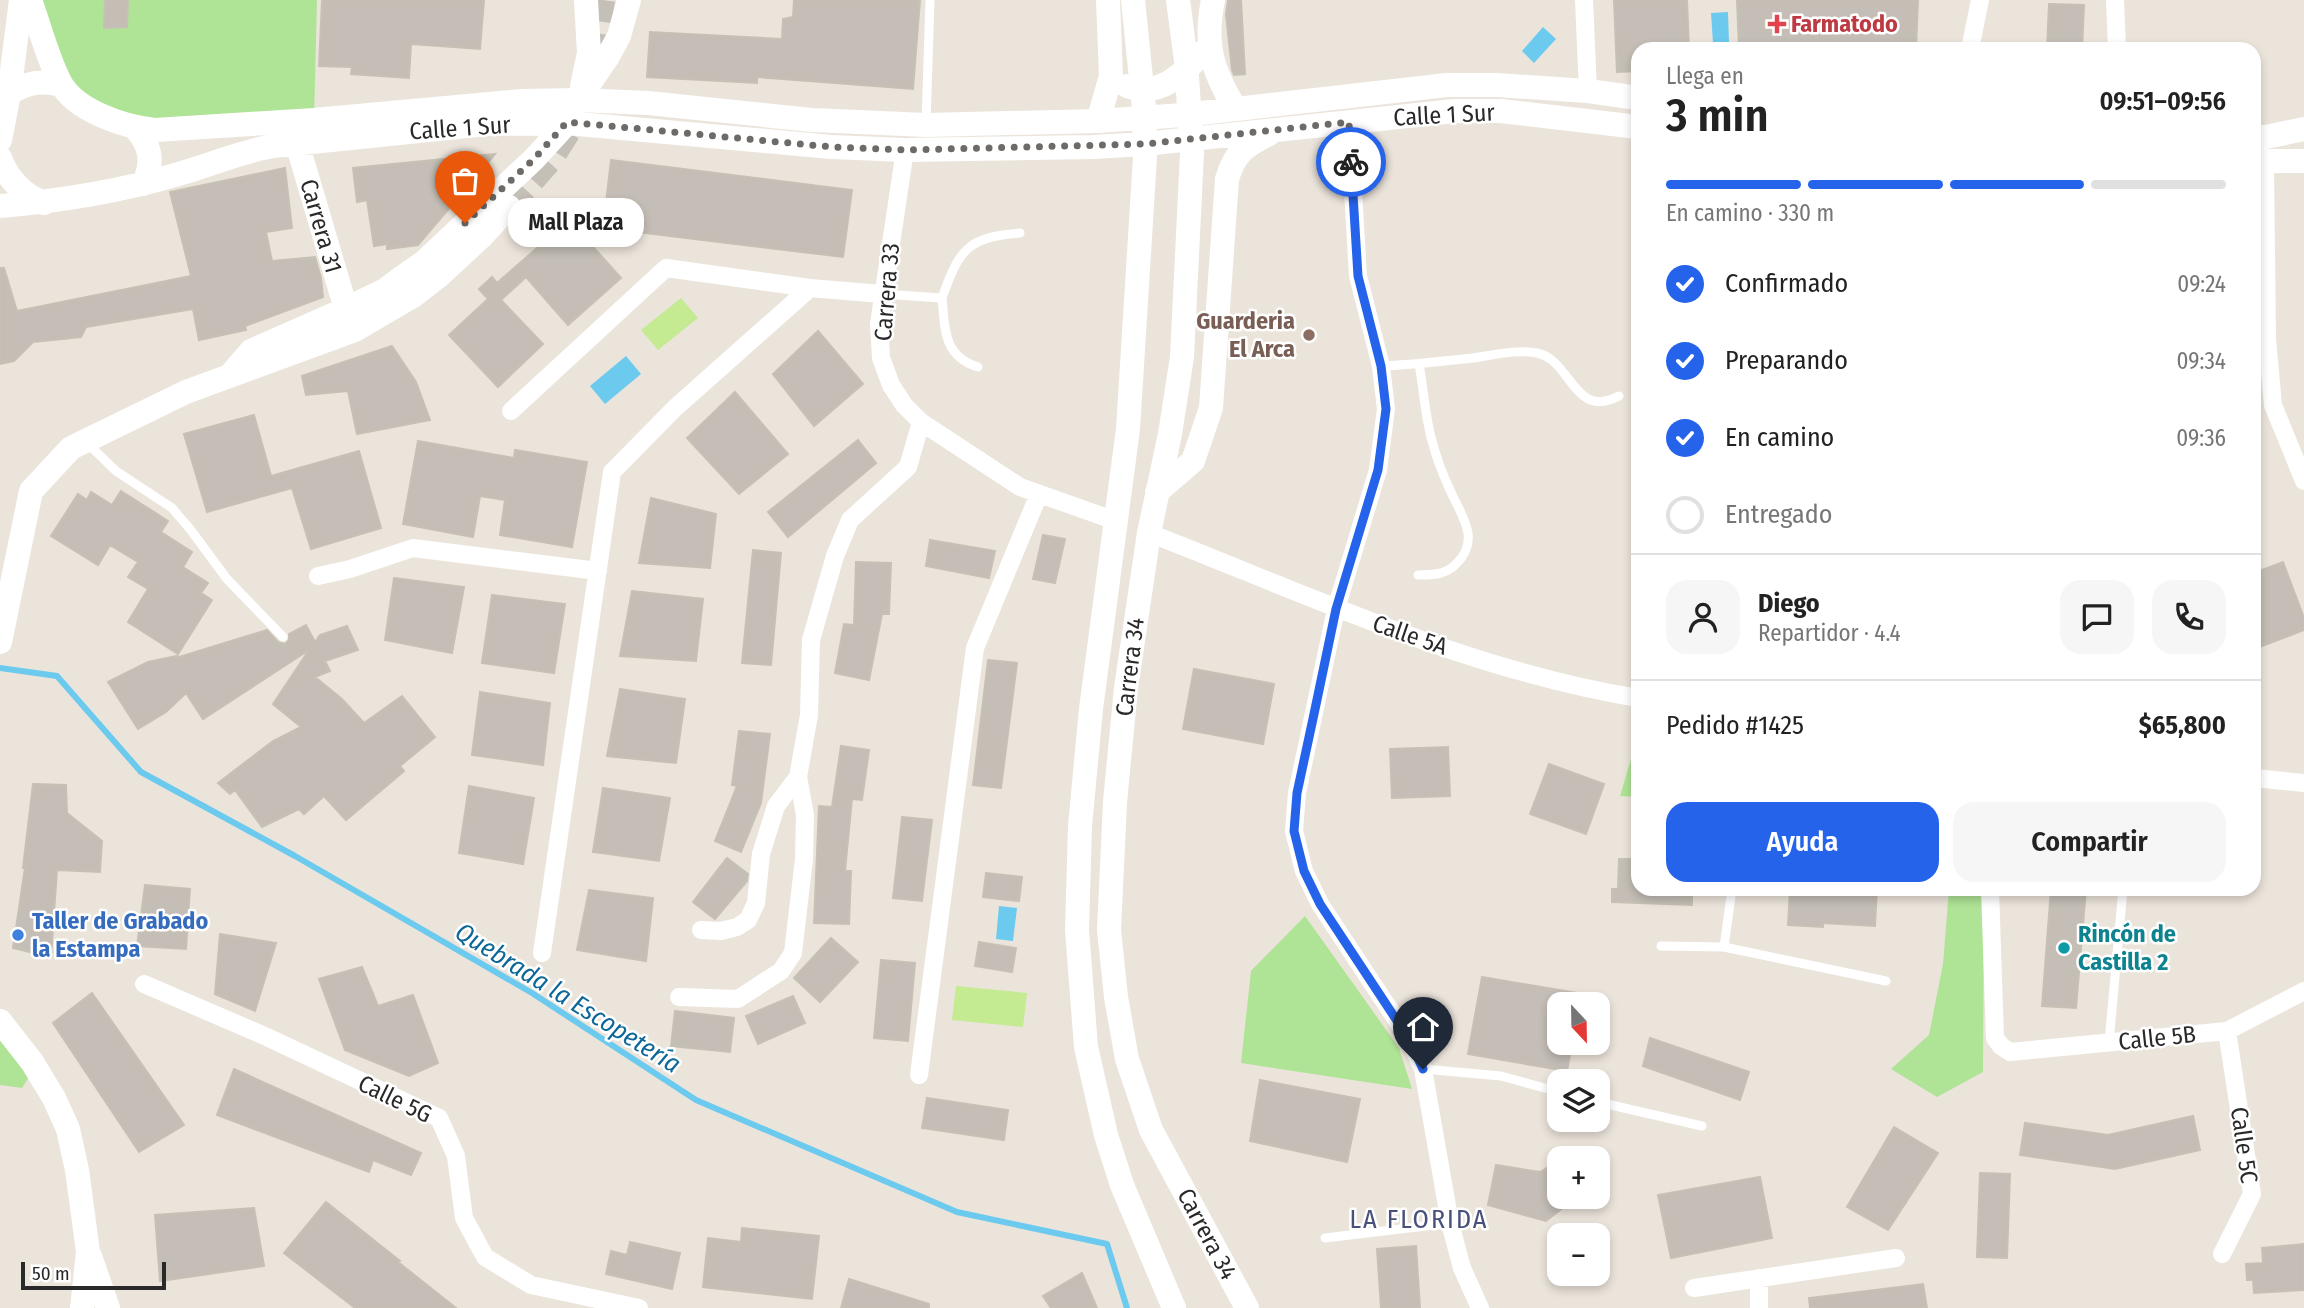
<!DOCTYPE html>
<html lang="es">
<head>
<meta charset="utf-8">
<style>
  :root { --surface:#fff; --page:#f6f6f6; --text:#222; --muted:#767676; --line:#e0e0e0; --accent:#2563eb }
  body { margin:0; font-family:"Fira Sans Condensed",sans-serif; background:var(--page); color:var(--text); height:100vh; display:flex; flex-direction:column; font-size:26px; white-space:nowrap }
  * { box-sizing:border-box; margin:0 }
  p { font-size:23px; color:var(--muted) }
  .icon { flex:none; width:38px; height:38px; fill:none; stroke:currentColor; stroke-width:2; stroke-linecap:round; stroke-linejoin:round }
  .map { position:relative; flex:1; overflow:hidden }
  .drawer { position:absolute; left:1631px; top:42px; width:630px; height:854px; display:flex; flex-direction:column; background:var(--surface); border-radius:21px; box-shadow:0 4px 10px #0003 }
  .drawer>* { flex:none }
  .needle { width:46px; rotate:158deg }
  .buttons { position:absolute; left:1547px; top:992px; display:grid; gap:14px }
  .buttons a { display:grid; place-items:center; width:63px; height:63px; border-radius:14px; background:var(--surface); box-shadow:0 4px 10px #0003; font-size:35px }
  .scale { position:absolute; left:21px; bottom:18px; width:145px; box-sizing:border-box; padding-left:7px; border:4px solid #292929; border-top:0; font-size:19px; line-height:24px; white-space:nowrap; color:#292929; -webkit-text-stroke:5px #fff; paint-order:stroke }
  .pin { position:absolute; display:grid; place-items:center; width:60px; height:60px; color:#fff; margin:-72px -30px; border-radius:50% 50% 50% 0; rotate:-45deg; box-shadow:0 0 7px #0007 }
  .pin .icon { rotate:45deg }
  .courier { position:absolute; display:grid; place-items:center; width:70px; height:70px; margin:-35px; border:5px solid #2563eb; border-radius:50%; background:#fff; color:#222; box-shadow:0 2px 9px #0007 }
  .bubble { position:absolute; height:49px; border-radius:21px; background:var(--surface); box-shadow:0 4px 10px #0003; font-size:23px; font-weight:600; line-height:49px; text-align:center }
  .headline em { font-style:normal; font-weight:600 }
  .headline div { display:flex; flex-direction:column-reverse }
  .headline { display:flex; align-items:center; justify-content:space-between; height:119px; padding:0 35px }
  h1 { font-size:46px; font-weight:600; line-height:52px }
  .bar { display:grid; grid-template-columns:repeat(4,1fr); gap:10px 7px; align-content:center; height:84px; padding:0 35px }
  .bar i { height:9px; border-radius:5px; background:var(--line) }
  .bar .active { background:var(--accent) }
  .bar p { grid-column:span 4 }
  .line { display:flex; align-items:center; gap:18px; padding:0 35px; border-top:2px solid var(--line) }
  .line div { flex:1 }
  .round { display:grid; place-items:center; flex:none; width:74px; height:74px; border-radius:21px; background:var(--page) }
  ol { padding:0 35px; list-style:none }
  li { display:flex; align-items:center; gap:21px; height:77px }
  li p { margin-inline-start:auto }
  li .icon { padding:7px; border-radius:50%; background:var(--accent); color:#fff; stroke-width:4 }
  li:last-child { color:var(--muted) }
  li i { width:38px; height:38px; border:4px solid var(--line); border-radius:50% }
  .button { display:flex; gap:14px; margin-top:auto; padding:14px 35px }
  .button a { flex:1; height:80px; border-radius:21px; background:var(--accent); color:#fff; font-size:28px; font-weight:600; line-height:80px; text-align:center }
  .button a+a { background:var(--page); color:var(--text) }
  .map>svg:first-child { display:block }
  .green { fill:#afe396 }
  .pitch { fill:#c4ea92 }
  .water { fill:#6ccaef }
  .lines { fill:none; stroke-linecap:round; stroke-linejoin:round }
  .stream { stroke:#6ccaef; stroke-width:6 }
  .building { fill:#c4beb6; stroke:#c7c0b4; stroke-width:2 }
  .secondary-tunnel { stroke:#c4bfb7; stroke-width:24; stroke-dasharray:24 12; stroke-linecap:butt }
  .lane { stroke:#fff; stroke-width:9 }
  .street { stroke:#fff; stroke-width:18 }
  .secondary { stroke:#fff; stroke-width:24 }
  .done { stroke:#6d6a67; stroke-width:7; stroke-dasharray:0 12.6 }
  .route { stroke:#2563eb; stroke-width:9 }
  .health-dot { fill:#e0444e; stroke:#fff; stroke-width:2.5 }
  .education-dot { fill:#8d6e63; stroke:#fff; stroke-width:2.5 }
  .shop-dot { fill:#3f7fe0; stroke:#fff; stroke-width:2.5 }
  .culture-dot { fill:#0f9aa8; stroke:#fff; stroke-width:2.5 }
  .labels { text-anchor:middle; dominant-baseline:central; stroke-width:5; stroke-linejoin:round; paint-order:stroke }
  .health-label { font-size:24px; font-weight:bold; fill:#be3a42; stroke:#fff; text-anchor:start }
  .street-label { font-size:24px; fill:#292929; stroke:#fff }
  .education-label { font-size:24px; font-weight:bold; fill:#785e54; stroke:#fff; text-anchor:end }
  .shop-label { font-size:24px; font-weight:bold; fill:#366cbe; stroke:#fff; text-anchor:start }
  .culture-label { font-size:24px; font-weight:bold; fill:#0d838f; stroke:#fff; text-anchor:start }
  .water-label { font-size:26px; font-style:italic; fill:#0d6799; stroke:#fff }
  .neighbourhood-label { font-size:26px; letter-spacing:2px; fill:#49517a; stroke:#fff }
</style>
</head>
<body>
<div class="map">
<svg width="2304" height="1308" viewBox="0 0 2304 1308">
  <rect width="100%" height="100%" fill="#ebe4db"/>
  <!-- green -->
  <path class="green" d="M36,0H317L314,120L155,130L61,85Z
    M1635,745L1638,746V797L1620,796Z
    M1949,889H1984L1983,1072L1937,1097L1891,1069L1929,1035L1943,964Z
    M1305,916L1399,1048L1412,1089L1241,1063L1251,971Z
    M0,1029L32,1072L22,1088L0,1085Z"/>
  <!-- pitch -->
  <path class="pitch" d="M681,298L698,318L658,350L641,330Z
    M956,986L1027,993L1023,1027L952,1020Z"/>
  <!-- water -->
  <path class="water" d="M1728,12L1729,43H1713L1711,13Z
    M1543,27L1556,39L1534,63L1522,51Z
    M626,356L641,374L605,404L590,386Z
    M999,906L1017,908L1013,941L996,939Z"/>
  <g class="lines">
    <!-- stream -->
    <path class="stream" d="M0,668L57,676L141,772L295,856L532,993L696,1100L957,1212L1107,1244L1127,1308"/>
  </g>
  <!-- building -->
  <path class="building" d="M105,0H128L127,27L104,28Z
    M322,0H484L480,49L411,44L409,78L351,74L352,67L319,66Z
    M794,0H920L913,89L757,77V83L647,77L650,32L782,39L783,19L793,17Z
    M1228,0H1241L1245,74L1234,75L1232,70L1226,14Z
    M1614,0H1687L1689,49H1638V71L1617,72Z
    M1737,0H1918L1916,49H1739Z
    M2049,4L2084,5L2082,49H2047Z
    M495,154L418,245L387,249V244L374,246L367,200L357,202L353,168Z
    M611,160L852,190L843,257L603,228Z
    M285,168L292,228L266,232L272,261L315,257L321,278L323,297L245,326L246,330L199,340L193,309L86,327L81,337L33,342L14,361L0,364V268H4L17,311L191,276L170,192Z
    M569,220L621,278L568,325L526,277L501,300L543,344L498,387L449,335L488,299L479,289L492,277L497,283Z
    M818,331L863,384L814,426L773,374Z
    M392,346L416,382L430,420L357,434L348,391L306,395L302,376Z
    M735,392L788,454L739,494L687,438Z
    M254,415L271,476L359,451L381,528L311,549L292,488L207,512L184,434Z
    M858,440L876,463L788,537L768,512Z
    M418,441L514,458L515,450L587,462L572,547L500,535L505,500L480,496L473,537L403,524Z
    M121,491L168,521L161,532L192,552L183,567L208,583L201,593L212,600L178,654L128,622L148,589L128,577L138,562L110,545L98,565L51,536L78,494L87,500L91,492L112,505Z
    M651,498L716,514L710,568L639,563Z
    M1043,535L1065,539L1055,583L1033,579Z
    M930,540L995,551L989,578L926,566Z
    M753,550L781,553L771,665L742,663Z
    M856,562L891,563L889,614H882L869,680L835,673L844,624L854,625Z
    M2283,562L2304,618V630L2254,649V573Z
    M394,578L464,587L452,653L385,640Z
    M632,591L703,599L696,661L620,656Z
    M492,595L565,604L554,673L482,663Z
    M306,625L315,642L320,635L347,626L358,650L325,661L330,671L315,677L342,699L364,723L402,696L435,737L400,766L404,771L346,820L324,796L304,814L299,809L262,827L235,790L230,794L218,783L273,741L301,727L273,704L309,650L203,719L186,693L166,712L138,729L108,682L148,662L177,656L176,658L267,630L278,642L285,644L289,640V634Z
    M988,660L1017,663L1001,788L973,785Z
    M1194,669L1274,684L1263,744L1183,729Z
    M620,689L685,699L676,763L607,756Z
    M480,692L550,703L543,765L472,755Z
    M739,731L770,734L761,803L741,852L715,841L737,786L732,785Z
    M841,746L869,750L862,800L852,799L845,871H851L849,924L814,923L819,806L832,807Z
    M1448,747L1450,796L1392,798L1390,749Z
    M1549,764L1604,784L1586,834L1530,814Z
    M33,784L66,785L67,813L102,841L100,872L57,870L51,957L13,948L25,868H23Z
    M469,786L534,798L523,864L459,853Z
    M603,788L670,798L659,861L593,852Z
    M902,817L932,820L922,901L893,898Z
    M727,858L748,874L747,881L715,919L693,902Z
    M1619,859H1638V889H1692V905L1612,902V889H1618Z
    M986,873L1022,877L1019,901L983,897Z
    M145,885L190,889L186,949L137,946Z
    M1790,889H1877L1875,926L1823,923V927L1788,925Z
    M2051,889H2086L2076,1008L2042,1006Z
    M589,890L653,898L646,961L577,950Z
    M220,934L276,943L255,1011L215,994Z
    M831,938L858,962L820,1002L794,978Z
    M979,942L1016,948L1012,972L975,966Z
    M881,960L915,963L908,1041L874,1038Z
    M362,967L378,1006L413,995L438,1063L409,1076L345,1050L319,979Z
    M1482,977L1595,996V1004H1559V1043H1572L1567,1071L1468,1054Z
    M92,993L184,1125L139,1152L53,1023Z
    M793,996L805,1023L758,1044L746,1016Z
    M675,1011L734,1018L730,1052L671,1046Z
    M1650,1038L1749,1072L1740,1100L1643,1066Z
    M234,1069L421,1153L411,1175L373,1160L369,1172L217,1115Z
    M1260,1080L1360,1099L1347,1162L1250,1141Z
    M927,1098L1008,1110L1004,1140L922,1128Z
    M2193,1116L2200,1150L2115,1169L2020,1155L2025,1123L2108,1135Z
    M1894,1127L1938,1153L1888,1230L1847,1207Z
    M1559,1161V1197H1577L1546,1221L1488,1205L1496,1165L1540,1172Z
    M1980,1173L2010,1174L2007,1258L1977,1257Z
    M1760,1177L1772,1238L1671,1258L1658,1195Z
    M326,1202L400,1261L398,1262L456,1308H355L284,1253Z
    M254,1208L264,1266L160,1281L155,1215Z
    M742,1228L819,1236L812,1299L703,1287L708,1238L741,1242Z
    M630,1242L680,1253L672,1289L606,1274L611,1251L627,1255Z
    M2304,1244V1290L2254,1293L2253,1280H2247L2246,1264L2263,1263L2262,1248Z
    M1416,1246L1420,1308H1381L1377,1249Z
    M1082,1273L1097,1308H1051L1043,1296Z
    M849,1279L929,1304V1308H841Z
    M1923,1284L1927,1308H1810L1809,1298Z"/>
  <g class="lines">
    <!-- secondary-tunnel -->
    <path class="secondary-tunnel" d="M594,57L603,0
      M509,207L551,160L571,128"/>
    <!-- lane -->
    <path class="lane" d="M926,123L930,0
      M882,294L942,298C945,329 943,356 978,367
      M942,298C959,250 967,237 1020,233
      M1381,366C1412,365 1442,361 1473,358C1494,355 1517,349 1537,353C1572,360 1573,420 1619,396
      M86,442L116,471L172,508L190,529L227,579L283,637
      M1418,575C1433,575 1446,575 1457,563C1481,539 1461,515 1450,490C1443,475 1437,460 1433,444C1425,419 1424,390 1419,364
      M1732,889L1724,947L1886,981
      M1661,946L1724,947
      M2109,1042L2123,889
      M1423,1069L1501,1076L1559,1092
      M1598,1102L1702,1126
      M1325,1238L1450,1223"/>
    <!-- street -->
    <path class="street" d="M1584,0L1588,91
      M2115,0L2117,49
      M1970,49L1980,0
      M1349,122L1358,276L1381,366L1386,409L1378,470L1336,609L1297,793L1294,831L1304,871L1320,904L1409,1039L1423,1069L1450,1223L1462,1268L1480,1308
      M905,150L879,324L881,358L891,385L904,405L921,422L1020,487L1116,521
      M2265,161L2267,339L2273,405L2304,481
      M511,411L666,268L810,288L882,294
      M1149,533C1309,595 1467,670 1638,698
      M318,576L350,569L413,548L598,571
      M2254,778L2304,783
      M1990,889L1995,1038L2001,1046L2010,1052L2227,1031L2304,991
      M701,930L721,931L737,927L748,920L756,903L761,854L776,806L798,777
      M542,953L612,472L675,408L810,288
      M144,984L267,1037L439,1118L456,1156L464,1218L485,1257L531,1285L639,1308
      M679,997L738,999L781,971L793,953L804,859L805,815L798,777L809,715L811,640L835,556L850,520L908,467L921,422
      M919,1075L975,648L1039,494
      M2222,1254L2252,1194L2227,1031
      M1694,1288L1896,1258
      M1759,1308V1278"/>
    <!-- secondary -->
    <path class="secondary" d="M30,0C40,27 47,57 60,82C75,111 125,127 155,130L314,120L522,101L578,100L648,103L812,120L926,125L1098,121L1183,115L1447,85H1497L1588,91L1638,98
      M1133,0L1144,108L1145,157L1128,429L1091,709L1080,826L1077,930L1086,1047L1106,1135L1122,1185L1174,1308
      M1178,0L1186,61L1192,153L1182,357L1170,434L1149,533L1126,688L1115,802L1109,930L1116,997L1127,1059L1151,1130L1247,1308
      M1213,0C1204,45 1212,70 1235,108
      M582,86L589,53L586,0
      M1127,86C1163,99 1186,70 1209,46
      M9,94C26,82 42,80 61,85
      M1098,121L1111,76L1108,0
      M135,128C151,145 154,163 143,184
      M2254,137H2266L2304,129
      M0,140L9,94L21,0
      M297,143L346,309
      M0,158C8,179 23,195 44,203
      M2254,161H2304
      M0,206C60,201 117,192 175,175C208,166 239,152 273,146L486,124L567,123L832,147L905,150L1093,147L1145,144L1454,111H1501L1638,127
      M232,373L251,351L346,309L385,290L401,278L424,262L534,159L567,123L578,100L607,58L619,36L629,0
      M1157,492L1193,461L1211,408L1227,179C1235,152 1245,146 1269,134
      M0,642L31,491L71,448L186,392L355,330L413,296L440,275L481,237L509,207
      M0,1021L32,1062L54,1098L68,1129L77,1170L88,1252L82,1308
      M90,1256L108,1308"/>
  </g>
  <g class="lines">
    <!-- done -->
    <path class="done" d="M465,223L534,159L567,122L832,147L905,150L1145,144L1349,122L1351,162"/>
    <!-- route -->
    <path class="route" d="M1351,162L1358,276L1381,366L1386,409L1378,470L1336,609L1314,714L1297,793L1294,831L1304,871L1320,904L1409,1039L1423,1069"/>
  </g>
  <!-- markers -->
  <path class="health-dot" d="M1773.5 13.5h7v7h7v7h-7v7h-7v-7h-7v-7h7z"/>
  <circle class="education-dot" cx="1309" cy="335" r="7"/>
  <circle class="shop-dot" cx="18" cy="935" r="7"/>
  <circle class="culture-dot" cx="2064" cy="948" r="7"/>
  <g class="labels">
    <!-- health labels -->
    <g class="health-label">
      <text x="1791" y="24">Farmatodo</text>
    </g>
    <!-- street labels -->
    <g class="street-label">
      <text transform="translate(1444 115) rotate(-3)">Calle 1 Sur</text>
      <text transform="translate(460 128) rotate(-4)">Calle 1 Sur</text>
      <text transform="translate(321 226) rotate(74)">Carrera 31</text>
      <text transform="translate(887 292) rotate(-85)">Carrera 33</text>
      <text transform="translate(1410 635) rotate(19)">Calle 5A</text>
      <text transform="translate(1130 667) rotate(-83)">Carrera 34</text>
      <text transform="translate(2157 1038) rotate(-6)">Calle 5B</text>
      <text transform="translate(395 1099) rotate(26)">Calle 5G</text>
      <text transform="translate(2244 1145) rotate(82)">Calle 5C</text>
      <text transform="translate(1207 1234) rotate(62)">Carrera 34</text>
    </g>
    <!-- education labels -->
    <g class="education-label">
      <text x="1295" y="321">Guarderia<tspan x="1295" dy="28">El Arca</tspan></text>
    </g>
    <!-- shop labels -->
    <g class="shop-label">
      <text x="32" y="921">Taller de Grabado<tspan x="32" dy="28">la Estampa</tspan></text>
    </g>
    <!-- culture labels -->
    <g class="culture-label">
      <text x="2078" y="934">Rincón de<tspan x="2078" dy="28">Castilla 2</tspan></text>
    </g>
    <!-- water labels -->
    <g class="water-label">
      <text transform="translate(568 998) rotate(32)">Quebrada la Escopetería</text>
    </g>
    <!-- neighbourhood labels -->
    <g class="neighbourhood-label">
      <text x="1419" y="1219">LA FLORIDA</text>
    </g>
  </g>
</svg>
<div class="buttons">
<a><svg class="needle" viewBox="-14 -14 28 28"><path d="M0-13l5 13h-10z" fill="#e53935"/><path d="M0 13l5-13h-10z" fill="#767676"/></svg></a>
<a><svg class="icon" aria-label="layers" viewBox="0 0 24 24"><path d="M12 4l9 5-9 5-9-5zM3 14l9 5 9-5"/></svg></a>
<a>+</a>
<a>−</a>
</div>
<div class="scale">50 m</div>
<div class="pin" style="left:465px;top:223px;background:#ea580c"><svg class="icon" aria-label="bag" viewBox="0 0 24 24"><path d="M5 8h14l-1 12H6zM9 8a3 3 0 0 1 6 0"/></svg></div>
<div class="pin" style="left:1423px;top:1069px;background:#1f2937"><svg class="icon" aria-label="home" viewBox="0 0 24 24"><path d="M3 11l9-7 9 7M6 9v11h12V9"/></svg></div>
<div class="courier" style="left:1351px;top:162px"><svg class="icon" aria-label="bike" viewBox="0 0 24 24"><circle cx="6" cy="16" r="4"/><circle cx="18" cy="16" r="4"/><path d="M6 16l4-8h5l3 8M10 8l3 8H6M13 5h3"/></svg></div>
<div class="bubble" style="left:508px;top:198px;width:136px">Mall Plaza</div>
<section class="drawer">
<div class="headline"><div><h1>3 min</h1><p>Llega en</p></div><em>09:51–09:56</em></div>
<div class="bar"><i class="active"></i><i class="active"></i><i class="active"></i><i></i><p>En camino · 330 m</p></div>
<ol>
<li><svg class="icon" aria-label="check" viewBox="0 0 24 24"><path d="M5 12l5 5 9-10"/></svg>Confirmado<p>09:24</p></li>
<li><svg class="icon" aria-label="check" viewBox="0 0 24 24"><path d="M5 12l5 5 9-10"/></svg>Preparando<p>09:34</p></li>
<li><svg class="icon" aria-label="check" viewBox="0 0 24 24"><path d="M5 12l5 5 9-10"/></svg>En camino<p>09:36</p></li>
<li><i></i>Entregado</li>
</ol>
<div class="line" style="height:126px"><a class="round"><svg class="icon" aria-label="person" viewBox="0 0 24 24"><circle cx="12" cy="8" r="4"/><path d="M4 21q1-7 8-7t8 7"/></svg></a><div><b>Diego</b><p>Repartidor · 4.4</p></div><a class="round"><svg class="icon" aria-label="chat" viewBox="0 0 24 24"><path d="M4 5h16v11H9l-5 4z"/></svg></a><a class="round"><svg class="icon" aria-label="phone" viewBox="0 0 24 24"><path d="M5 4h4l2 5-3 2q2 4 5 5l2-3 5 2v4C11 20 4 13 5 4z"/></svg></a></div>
<div class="line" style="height:91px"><div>Pedido #1425</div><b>$65,800</b></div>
<div class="button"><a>Ayuda</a><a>Compartir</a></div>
</section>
</div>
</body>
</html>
